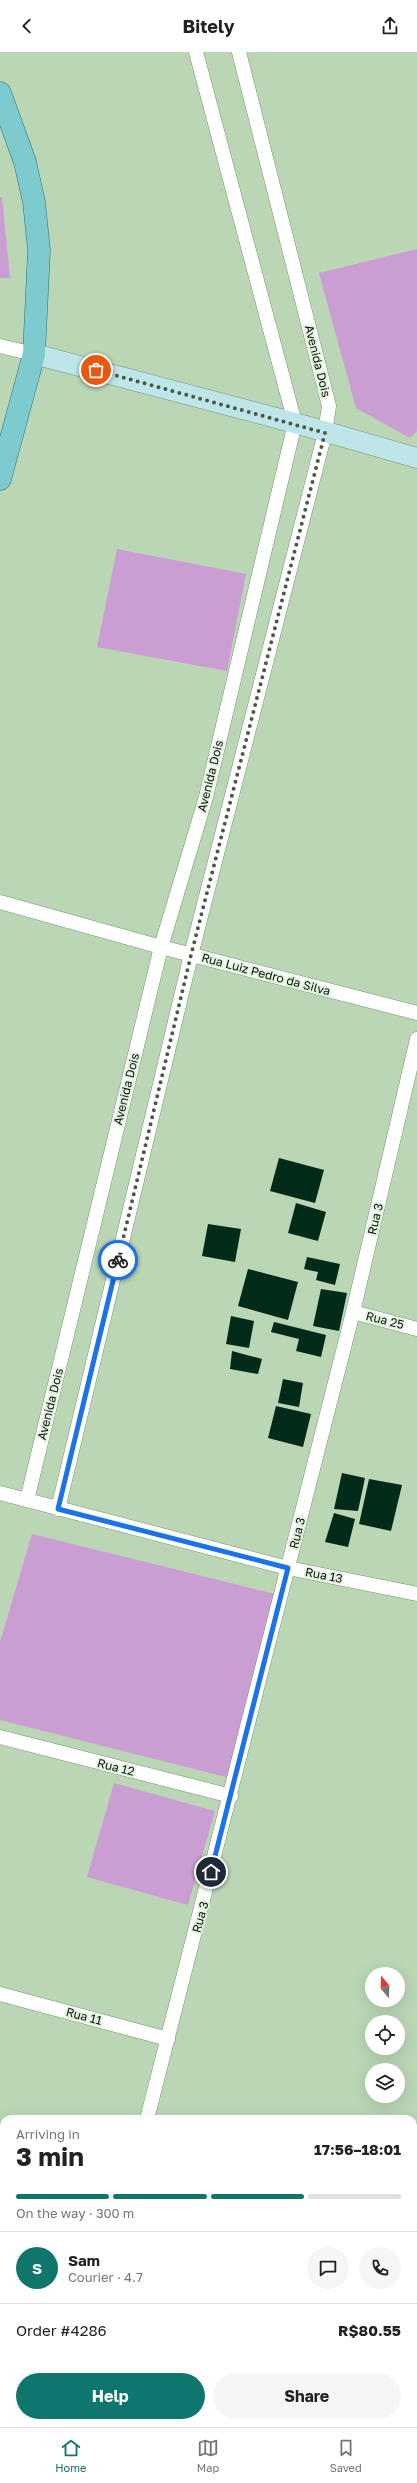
<!DOCTYPE html>
<html lang="en">
<head>
<meta charset="utf-8">
<style>
  :root { --surface:#fff; --page:#f6f6f6; --text:#222; --muted:#767676; --line:#e0e0e0; --accent:#0f766e }
  body { margin:0; font-family:"Golos Text",sans-serif; background:var(--page); color:var(--text); height:100vh; display:flex; flex-direction:column; font-size:15px; white-space:nowrap }
  * { box-sizing:border-box; margin:0 }
  p { font-size:13px; color:var(--muted) }
  .icon { flex:none; width:22px; height:22px; fill:none; stroke:currentColor; stroke-width:2; stroke-linecap:round; stroke-linejoin:round }
  .map { position:relative; flex:1; overflow:hidden }
  .panel { position:absolute; left:0px; top:2063px; width:417px; height:312px; display:flex; flex-direction:column; background:var(--surface); border-radius:12px 12px 0 0; box-shadow:0 4px 16px #0002 }
  .panel>* { flex:none }
  .needle { width:26px; rotate:341deg }
  .tools { position:absolute; left:365px; top:1915px; display:grid; gap:8px }
  .tools a { display:grid; place-items:center; width:40px; height:40px; border-radius:50%; background:var(--surface); box-shadow:0 4px 16px #0002; font-size:20px }
  .pin { position:absolute; display:grid; place-items:center; width:34px; height:34px; color:#fff; margin:-17px; border:2px solid #fff; border-radius:50%; box-shadow:0 1px 4px #0007 }
  .courier { position:absolute; display:grid; place-items:center; width:40px; height:40px; margin:-20px; border:3px solid #1a73e8; border-radius:50%; background:#fff; color:#222; box-shadow:0 1px 5px #0007 }
  .headline em { font-style:normal; font-weight:700 }
  .headline div { display:flex; flex-direction:column-reverse }
  .headline { display:flex; align-items:center; justify-content:space-between; height:68px; padding:0 16px }
  h1 { font-size:26px; font-weight:700; line-height:30px }
  .bar { display:grid; grid-template-columns:repeat(4,1fr); gap:6px 4px; align-content:center; height:48px; padding:0 16px }
  .bar i { height:5px; border-radius:3px; background:var(--line) }
  .bar .active { background:var(--accent) }
  .bar p { grid-column:span 4 }
  .line { display:flex; align-items:center; gap:10px; padding:0 16px; border-top:1px solid var(--line) }
  .line div { flex:1 }
  .round { display:grid; place-items:center; flex:none; width:42px; height:42px; border-radius:21px; background:var(--page) }
  .cta { display:flex; gap:8px; margin-top:auto; padding:8px 16px }
  .cta a { flex:1; height:46px; border-radius:24px; background:var(--accent); color:#fff; font-size:16px; font-weight:700; line-height:46px; text-align:center }
  .cta a+a { background:var(--page); color:var(--text) }
  header { display:flex; justify-content:space-between; align-items:center; height:52px; padding:0 16px; background:var(--surface); font-size:18px; font-weight:700 }
  .tabs { display:flex; justify-content:space-around; align-items:center; height:56px; border-top:1px solid var(--line); background:var(--surface); font-size:11px; color:var(--muted) }
  .tabs a { display:grid; justify-items:center; gap:2px }
  .tabs .active { color:var(--accent) }
  .map>svg:first-child { display:block }
  .green { fill:#ca9ed3 }
  .building { fill:#022a19 }
  .lines { fill:none; stroke-linecap:round; stroke-linejoin:round }
  .minor-casing { stroke:#799475; stroke-width:15 }
  .secondary-casing { stroke:#799475; stroke-width:21 }
  .primary-casing { stroke:#1e7476; stroke-width:23 }
  .minor { stroke:#fff; stroke-width:14 }
  .secondary { stroke:#bee5e7; stroke-width:20 }
  .primary { stroke:#7dcacf; stroke-width:22 }
  .done { stroke:#495946; stroke-width:4; stroke-dasharray:0 7.2 }
  .route { stroke:#1a73e8; stroke-width:5 }
  .labels { text-anchor:middle; dominant-baseline:central; stroke-width:4; stroke-linejoin:round; paint-order:stroke }
  .street-label { font-size:12px; fill:#0c160b; stroke:#e4f2e1 }
</style>
</head>
<body>
<header><svg class="icon" aria-label="back" viewBox="0 0 24 24"><path d="M15 5l-7 7 7 7"/></svg>Bitely<svg class="icon" aria-label="share" viewBox="0 0 24 24"><path d="M12 15V3M7 8l5-5 5 5M5 13v7h14v-7"/></svg></header>
<div class="map">
<svg width="417" height="2375" viewBox="0 0 417 2375">
  <rect width="100%" height="100%" fill="#bad6b5"/>
  <!-- green -->
  <path class="green" d="M0,145H2L10,226H0Z
    M417,197V379L410,386L356,356L319,221Z
    M117,497L246,522L227,619L97,595Z
    M32,1482L275,1542L230,1726L0,1668V1590Z
    M114,1731L215,1759L188,1853L87,1825Z
    M182,2371H366L365,2375H182Z"/>
  <!-- building -->
  <path class="building" d="M279,1106L324,1118L315,1151L270,1139Z
    M296,1151L326,1160L318,1189L288,1181Z
    M208,1172L241,1177L235,1210L202,1204Z
    M307,1205L340,1212L335,1233L316,1228L318,1220L304,1217Z
    M248,1217L298,1230L288,1268L238,1254Z
    M321,1237L347,1241L339,1279L313,1274Z
    M231,1264L254,1269L249,1296L226,1292Z
    M274,1270L326,1283L321,1305L296,1299L299,1287L271,1280Z
    M232,1299L262,1307L258,1322L230,1317Z
    M283,1327L303,1331L299,1355L278,1351Z
    M276,1354L311,1362L303,1395L268,1386Z
    M342,1421L365,1426L358,1459L334,1457Z
    M369,1427L402,1433L391,1479L359,1472Z
    M334,1461L355,1467L348,1495L325,1490Z"/>
  <g class="lines">
    <!-- minor casing -->
    <g class="minor-casing">
      <path id="minor" d="M0,294L34,302
        M0,850L161,895L417,961
        M353,1260L417,1277
        M0,1441L288,1516L417,1542
        M27,1448L161,895L206,745L295,371L196,0
        M58,1457L191,903L325,381L329,354L239,0
        M0,1685L231,1744
        M0,1942L168,1987
        M147,2067L353,1260L417,987
        M0,2194L4,2195
        M413,2290L417,2291
        M70,2375L71,2371"/>
    </g>
    <!-- secondary casing -->
    <g class="secondary-casing">
      <path id="secondary" d="M34,302L295,371L417,406"/>
    </g>
    <!-- primary casing -->
    <g class="primary-casing">
      <path id="primary" d="M0,41L25,110L34,150L39,198L34,302L0,427"/>
    </g>
    <!-- minor -->
    <use href="#minor" class="minor"/>
    <!-- secondary -->
    <use href="#secondary" class="secondary"/>
    <!-- primary -->
    <use href="#primary" class="primary"/>
  </g>
  <g class="lines">
    <!-- done -->
    <path class="done" d="M96,318L325,381L191,903L118,1208"/>
    <!-- route -->
    <path class="route" d="M118,1208L58,1457L288,1516L211,1820"/>
  </g>
  <g class="labels">
    <!-- street labels -->
    <g class="street-label">
      <text transform="translate(318 309) rotate(76)">Avenida Dois</text>
      <text transform="translate(210 724) rotate(-76)">Avenida Dois</text>
      <text transform="translate(266 922) rotate(15)">Rua Luiz Pedro da Silva</text>
      <text transform="translate(126 1037) rotate(-76)">Avenida Dois</text>
      <text transform="translate(375 1167) rotate(-77)">Rua 3</text>
      <text transform="translate(385 1268) rotate(14)">Rua 25</text>
      <text transform="translate(50 1352) rotate(-76)">Avenida Dois</text>
      <text transform="translate(297 1481) rotate(-76)">Rua 3</text>
      <text transform="translate(324 1523) rotate(11)">Rua 13</text>
      <text transform="translate(116 1715) rotate(14)">Rua 12</text>
      <text transform="translate(200 1865) rotate(-75)">Rua 3</text>
      <text transform="translate(84 1964) rotate(15)">Rua 11</text>
    </g>
  </g>
</svg>
<div class="tools">
<a><svg class="needle" viewBox="-14 -14 28 28"><path d="M0-13l5 13h-10z" fill="#e53935"/><path d="M0 13l5-13h-10z" fill="#767676"/></svg></a>
<a><svg class="icon" aria-label="locate" viewBox="0 0 24 24"><circle cx="12" cy="12" r="6"/><path d="M12 2v4M12 18v4M2 12h4M18 12h4"/></svg></a>
<a><svg class="icon" aria-label="layers" viewBox="0 0 24 24"><path d="M12 4l9 5-9 5-9-5zM3 14l9 5 9-5"/></svg></a>
</div>
<div class="pin" style="left:96px;top:318px;background:#ea580c"><svg class="icon" aria-label="bag" viewBox="0 0 24 24"><path d="M5 8h14l-1 12H6zM9 8a3 3 0 0 1 6 0"/></svg></div>
<div class="pin" style="left:211px;top:1820px;background:#1f2937"><svg class="icon" aria-label="home" viewBox="0 0 24 24"><path d="M3 11l9-7 9 7M6 9v11h12V9"/></svg></div>
<div class="courier" style="left:118px;top:1208px"><svg class="icon" aria-label="bike" viewBox="0 0 24 24"><circle cx="6" cy="16" r="4"/><circle cx="18" cy="16" r="4"/><path d="M6 16l4-8h5l3 8M10 8l3 8H6M13 5h3"/></svg></div>
<section class="panel">
<div class="headline"><div><h1>3 min</h1><p>Arriving in</p></div><em>17:56–18:01</em></div>
<div class="bar"><i class="active"></i><i class="active"></i><i class="active"></i><i></i><p>On the way · 300 m</p></div>
<div class="line" style="height:72px"><b class="round" style="background:var(--accent);color:#fff">S</b><div><b>Sam</b><p>Courier · 4.7</p></div><a class="round"><svg class="icon" aria-label="chat" viewBox="0 0 24 24"><path d="M4 5h16v11H9l-5 4z"/></svg></a><a class="round"><svg class="icon" aria-label="phone" viewBox="0 0 24 24"><path d="M5 4h4l2 5-3 2q2 4 5 5l2-3 5 2v4C11 20 4 13 5 4z"/></svg></a></div>
<div class="line" style="height:52px"><div>Order #4286</div><b>R$80.55</b></div>
<div class="cta"><a>Help</a><a>Share</a></div>
</section>
</div>
<nav class="tabs">
<a class="active"><svg class="icon" aria-label="home" viewBox="0 0 24 24"><path d="M3 11l9-7 9 7M6 9v11h12V9"/></svg>Home</a>
<a><svg class="icon" aria-label="map" viewBox="0 0 24 24"><path d="M3 6l6-2 6 2 6-2v14l-6 2-6-2-6 2zM9 4v14M15 6v14"/></svg>Map</a>
<a><svg class="icon" aria-label="saved" viewBox="0 0 24 24"><path d="M7 4h10v16l-5-4-5 4z"/></svg>Saved</a>
</nav>
</body>
</html>
